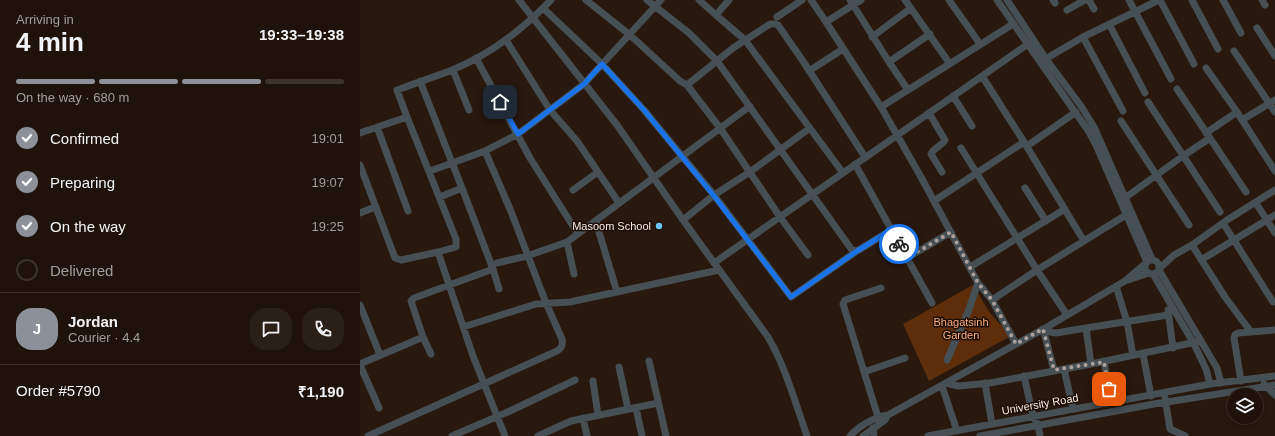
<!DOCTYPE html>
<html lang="en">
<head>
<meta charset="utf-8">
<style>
  :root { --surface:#1e120a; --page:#2b2018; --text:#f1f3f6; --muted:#a19e9c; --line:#3c322b; --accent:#8c9099 }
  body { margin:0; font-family:Helvetica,sans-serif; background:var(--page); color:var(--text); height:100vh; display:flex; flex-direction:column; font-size:15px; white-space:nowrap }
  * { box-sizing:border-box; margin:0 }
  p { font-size:13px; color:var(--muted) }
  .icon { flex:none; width:22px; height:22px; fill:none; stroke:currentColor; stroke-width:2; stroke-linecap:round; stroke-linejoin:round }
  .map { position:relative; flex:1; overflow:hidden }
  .side { display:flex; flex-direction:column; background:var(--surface); width:360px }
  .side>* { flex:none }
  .tools { position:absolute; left:867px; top:388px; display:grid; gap:8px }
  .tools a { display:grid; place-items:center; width:36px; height:36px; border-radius:50%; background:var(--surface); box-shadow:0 2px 6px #0003,0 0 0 1px var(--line); font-size:20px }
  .pin { position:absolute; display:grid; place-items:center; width:34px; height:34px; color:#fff; margin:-17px; border-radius:8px; box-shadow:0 2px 6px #0006 }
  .courier { position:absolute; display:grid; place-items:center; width:40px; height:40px; margin:-20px; border:3px solid #1a73e8; border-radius:50%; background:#fff; color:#222; box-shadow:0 1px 5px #0007 }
  .summary em { font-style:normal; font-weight:600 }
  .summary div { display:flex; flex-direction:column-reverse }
  .summary { display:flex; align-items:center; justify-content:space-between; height:68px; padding:0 16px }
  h1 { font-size:26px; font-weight:600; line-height:30px }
  .bar { display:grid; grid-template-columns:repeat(4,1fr); gap:6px 4px; align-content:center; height:48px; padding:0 16px }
  .bar i { height:5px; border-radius:3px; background:var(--line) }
  .bar .on { background:var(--accent) }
  .bar p { grid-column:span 4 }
  .line { display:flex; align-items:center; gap:10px; padding:0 16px; border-top:1px solid var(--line) }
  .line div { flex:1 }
  .round { display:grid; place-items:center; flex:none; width:42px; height:42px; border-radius:16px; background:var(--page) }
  ol { padding:0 16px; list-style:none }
  li { display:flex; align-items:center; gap:12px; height:44px }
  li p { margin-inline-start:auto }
  li .icon { padding:4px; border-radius:50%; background:var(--accent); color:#fff; stroke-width:4 }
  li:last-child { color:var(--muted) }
  li i { width:22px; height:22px; border:2px solid var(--line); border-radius:50% }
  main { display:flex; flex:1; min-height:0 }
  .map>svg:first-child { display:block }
  .green { fill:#5d2e09 }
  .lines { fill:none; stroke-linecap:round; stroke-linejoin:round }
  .minor { stroke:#464f54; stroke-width:7 }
  .done { stroke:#afa19a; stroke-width:4; stroke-dasharray:0 7.2 }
  .route { stroke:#1a73e8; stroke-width:5 }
  .poi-dot { fill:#69c4f0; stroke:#1e0f06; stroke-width:1.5 }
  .labels { text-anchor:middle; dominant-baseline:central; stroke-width:3; stroke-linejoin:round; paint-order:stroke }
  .poi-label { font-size:11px; fill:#f7ebe5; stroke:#1e0f06; text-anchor:end }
  .park-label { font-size:11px; fill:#fbac7a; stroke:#1e0f06 }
  .street-label { font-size:11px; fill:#f7ebe5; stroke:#1e0f06 }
</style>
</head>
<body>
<main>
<section class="side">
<div class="summary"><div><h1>4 min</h1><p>Arriving in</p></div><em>19:33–19:38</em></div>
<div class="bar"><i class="on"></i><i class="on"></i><i class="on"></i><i></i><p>On the way · 680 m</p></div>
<ol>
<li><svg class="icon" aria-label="check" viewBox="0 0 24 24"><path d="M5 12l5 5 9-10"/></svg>Confirmed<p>19:01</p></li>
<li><svg class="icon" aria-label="check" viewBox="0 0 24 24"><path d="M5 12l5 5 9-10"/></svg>Preparing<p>19:07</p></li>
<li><svg class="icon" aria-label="check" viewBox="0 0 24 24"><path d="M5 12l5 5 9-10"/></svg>On the way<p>19:25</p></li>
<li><i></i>Delivered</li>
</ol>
<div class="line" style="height:72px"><b class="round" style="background:var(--accent);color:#fff">J</b><div><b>Jordan</b><p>Courier · 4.4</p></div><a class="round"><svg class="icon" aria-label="chat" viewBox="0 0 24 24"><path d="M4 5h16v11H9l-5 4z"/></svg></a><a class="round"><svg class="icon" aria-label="phone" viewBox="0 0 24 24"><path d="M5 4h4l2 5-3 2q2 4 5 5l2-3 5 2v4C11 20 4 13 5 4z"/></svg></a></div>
<div class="line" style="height:52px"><div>Order #5790</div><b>₹1,190</b></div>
</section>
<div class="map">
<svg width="915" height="436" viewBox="0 0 915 436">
  <rect width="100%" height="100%" fill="#28180e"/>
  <!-- green -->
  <path class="green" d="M613,285L630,313L651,336L569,381L543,324Z"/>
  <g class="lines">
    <!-- minor -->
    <path class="minor" d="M159,0L257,125L323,220L408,337C426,368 435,402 447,436
      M226,0L270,35L320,81L327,85L360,128L420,217L448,255
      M287,0L329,33L357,61L492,250L494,251L499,250L531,230
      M339,0L356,15
      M369,0L356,15L385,40L483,173
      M451,0L466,22L501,0
      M490,0L529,62L548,90
      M545,0L590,64
      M589,0L620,44
      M637,0L729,132L736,145L787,262
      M647,0L686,59L721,106L734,127L792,259
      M693,0L695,3
      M729,0L734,9
      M769,0L811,79
      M800,0L834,64
      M832,0L858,49
      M863,0L881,33
      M902,0L905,5
      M183,8L242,64L284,110L354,195L431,297L497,251
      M707,10L725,0
      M417,17L442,0
      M466,22L521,107L561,177L618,283L632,300L677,270L766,215
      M749,24L785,93
      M897,28L915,56
      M512,37L551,8
      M723,37L763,111
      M146,40L190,110L217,141L259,203
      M874,51L915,112
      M116,58L170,158L218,234
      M682,61L723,37L799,0
      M529,62L570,34
      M846,68L877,112L915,171
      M93,70L109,110
      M449,71L483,49
      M622,76L664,142L724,241
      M60,81L102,188
      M327,85L373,48L410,24H415L418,25L443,61L505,157
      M817,89L886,192
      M593,96L612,126
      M788,102L860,212
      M521,107L653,24
      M569,113L585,140C582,146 573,148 571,154L582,172
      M47,117L37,90C56,83 74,77 92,70C129,55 164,28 191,0
      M882,120L915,100
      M761,121L829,225
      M17,127L48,211
      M0,133L47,117L96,239V247L78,252L113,356L145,436
      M846,133L877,112
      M667,146L716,112
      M601,148L677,270L707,315
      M125,151L158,134L224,84L301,0
      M495,164L572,303
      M0,165L35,258L41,260L78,252
      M665,188L686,221
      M213,190L238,172
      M80,197L102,188L133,269L139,289
      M762,200L823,156L850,138
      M574,201L664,142
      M896,203L915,233
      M0,213L15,207
      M323,220L354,195L390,172L450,128
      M236,222L257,292
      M863,223L913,302
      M207,242L214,274
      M832,245L865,297L891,332
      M547,258L591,232
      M785 267a7 7 0 1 1 14 0a7 7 0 1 1-14 0Z
      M841,260L915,215
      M137,263L167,256L207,242L390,106
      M354,263L668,44
      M610,267L705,209
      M800,268L814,255L832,245L867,220L915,190
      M799,270L857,368L861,383
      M793,274L834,344L846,369L850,384
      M768,280L789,273
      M756,286L767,322L773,355
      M632,300L656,344
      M0,305L20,355
      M808,310L813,348
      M103,327L176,304L210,302L359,270
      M687,327L690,332L696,333L726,328
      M683,329L694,370
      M71,354L63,337L51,301L54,298L133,269
      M783,354L791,396
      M587,360L608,312L618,283
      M289,361L306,436
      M744,361L751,402
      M0,364L63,337
      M731,364L726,328L808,315
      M0,365L19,408
      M259,367L268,409
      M704,369L713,409
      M504,372L545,358
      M664,376L673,416L678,425L680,436
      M233,381L238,415
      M881,381L874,338L875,335L878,333L915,330
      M586,383L598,386L630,383L736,363L841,341
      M625,383L632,424
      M904,384L915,395
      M582,386L597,431
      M805,398L810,429L825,436
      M276,408L282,436
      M518,417L483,304L485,300L521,288
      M223,418L227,436
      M513,428L514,436
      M8,436L197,351C202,348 203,345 202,339L186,303L150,209L125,151L70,171
      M92,436L150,411L215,380
      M178,436L211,421L298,403
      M490,436C499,426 514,417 528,415L687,327L765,281L785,264
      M503,436L525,420L528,415
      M568,436L850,384L915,376
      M620,436L794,404L915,385"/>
  </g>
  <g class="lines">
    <!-- done -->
    <path class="done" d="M539,244L547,258L591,232L618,283L632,300L656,344L683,329L694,370L744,362L749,389"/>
    <!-- route -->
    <path class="route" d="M140,102L158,134L224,84L242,64L284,110L354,196L431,297L497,251L531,230L539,244"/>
  </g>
  <!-- markers -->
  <circle class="poi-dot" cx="299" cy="226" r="4"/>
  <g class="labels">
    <!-- poi labels -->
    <g class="poi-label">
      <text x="291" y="226">Masoom School</text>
    </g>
    <!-- park labels -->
    <g class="park-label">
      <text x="601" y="322">Bhagatsinh<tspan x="601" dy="13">Garden</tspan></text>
    </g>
    <!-- street labels -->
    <g class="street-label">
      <text transform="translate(680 404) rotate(-10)">University Road</text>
    </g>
  </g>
</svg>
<div class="tools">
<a><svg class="icon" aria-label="layers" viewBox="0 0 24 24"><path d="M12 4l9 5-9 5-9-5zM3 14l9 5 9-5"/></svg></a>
</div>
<div class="pin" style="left:749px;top:389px;background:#ea580c"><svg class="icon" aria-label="bag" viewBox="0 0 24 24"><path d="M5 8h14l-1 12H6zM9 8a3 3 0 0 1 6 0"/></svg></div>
<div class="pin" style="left:140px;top:102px;background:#1f2937"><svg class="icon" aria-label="home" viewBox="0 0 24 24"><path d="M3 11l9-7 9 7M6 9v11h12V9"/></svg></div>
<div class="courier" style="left:539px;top:244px"><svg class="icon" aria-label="bike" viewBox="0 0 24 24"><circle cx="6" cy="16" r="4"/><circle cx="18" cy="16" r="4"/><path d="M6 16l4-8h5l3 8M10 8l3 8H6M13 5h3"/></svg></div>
</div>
</main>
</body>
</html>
